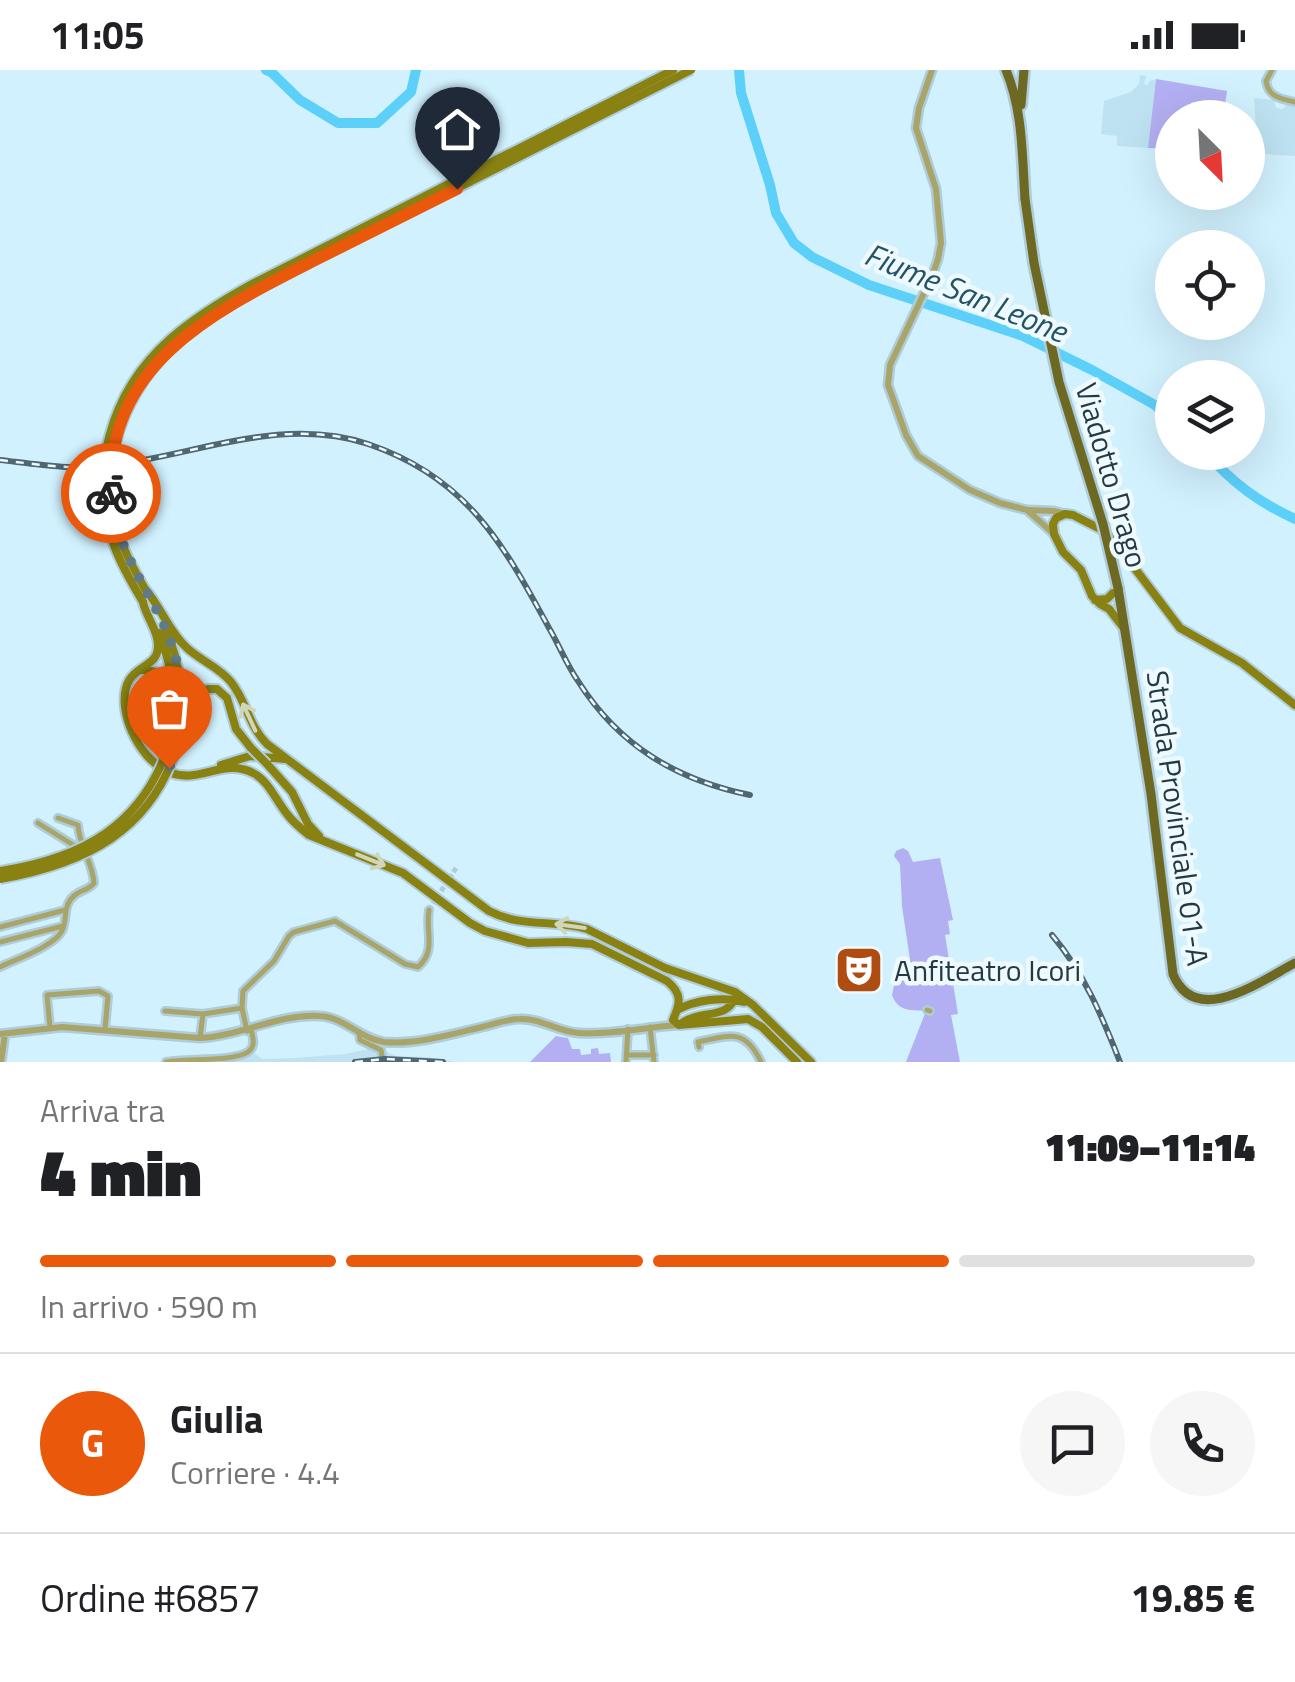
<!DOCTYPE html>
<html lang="it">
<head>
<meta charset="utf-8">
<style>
  :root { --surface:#fff; --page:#f6f6f6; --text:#202124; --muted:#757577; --line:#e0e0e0; --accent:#ea580c }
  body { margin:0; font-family:"Titillium Web",sans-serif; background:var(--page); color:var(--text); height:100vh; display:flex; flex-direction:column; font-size:38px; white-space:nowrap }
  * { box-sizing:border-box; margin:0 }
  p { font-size:32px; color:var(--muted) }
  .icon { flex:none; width:55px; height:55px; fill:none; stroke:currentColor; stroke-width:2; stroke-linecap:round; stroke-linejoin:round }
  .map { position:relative; height:992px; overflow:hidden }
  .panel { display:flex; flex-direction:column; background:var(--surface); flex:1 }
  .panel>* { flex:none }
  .needle { width:65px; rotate:156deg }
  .fabs { position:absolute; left:1155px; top:30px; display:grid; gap:20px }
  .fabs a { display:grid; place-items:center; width:110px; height:110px; border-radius:50%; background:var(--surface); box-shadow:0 10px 40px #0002; font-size:50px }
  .pin { position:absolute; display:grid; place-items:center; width:85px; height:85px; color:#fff; margin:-102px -42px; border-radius:50% 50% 50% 0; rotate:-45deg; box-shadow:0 0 10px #0007 }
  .pin .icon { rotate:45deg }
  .courier { position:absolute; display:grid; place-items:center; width:100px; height:100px; margin:-50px; border:8px solid #ea580c; border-radius:50%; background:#fff; color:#222; box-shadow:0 2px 12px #0007 }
  .summary em { font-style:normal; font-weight:800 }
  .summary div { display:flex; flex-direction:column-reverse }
  .summary { display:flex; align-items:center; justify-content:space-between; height:170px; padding:0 40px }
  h1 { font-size:65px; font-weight:800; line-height:75px }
  .bar { display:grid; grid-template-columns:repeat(4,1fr); gap:15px 10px; align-content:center; height:120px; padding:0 40px }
  .bar i { height:12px; border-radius:8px; background:var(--line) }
  .bar .current { background:var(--accent) }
  .bar p { grid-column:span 4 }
  .line { display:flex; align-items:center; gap:25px; padding:0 40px; border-top:2px solid var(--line) }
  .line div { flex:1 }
  .round { display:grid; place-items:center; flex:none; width:105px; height:105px; border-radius:52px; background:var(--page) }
  .status { display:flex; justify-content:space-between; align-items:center; height:70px; padding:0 50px; background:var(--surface); direction:ltr }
  .status svg { height:28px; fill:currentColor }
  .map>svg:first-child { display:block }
  .built { fill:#bee2f1 }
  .green { fill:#b2b0f2 }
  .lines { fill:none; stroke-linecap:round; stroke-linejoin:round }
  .river { stroke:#5dd0fa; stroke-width:10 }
  .minor-tunnel { stroke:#aeccd9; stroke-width:5; stroke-dasharray:5 2.5; stroke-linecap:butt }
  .minor-casing { stroke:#aeccd9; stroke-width:10 }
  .tertiary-casing { stroke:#aeccd9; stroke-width:11 }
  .secondary-casing { stroke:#aeccd9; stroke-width:12 }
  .primary-casing { stroke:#aeccd9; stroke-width:14 }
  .minor { stroke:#a9a569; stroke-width:5 }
  .tertiary { stroke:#a9a569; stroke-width:6 }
  .secondary { stroke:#898213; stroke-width:8 }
  .primary { stroke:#6d6922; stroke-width:9 }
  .rail-casing { stroke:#4f6771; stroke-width:6 }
  .rail { stroke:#effaff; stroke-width:2.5; stroke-dasharray:8; stroke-linecap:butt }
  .secondary-bridge-casing { stroke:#aeccd9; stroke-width:12; stroke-linecap:butt }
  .primary-bridge-casing { stroke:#aeccd9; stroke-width:14; stroke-linecap:butt }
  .secondary-bridge { stroke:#898213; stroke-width:8 }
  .primary-bridge { stroke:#6d6922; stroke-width:9 }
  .oneway { stroke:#d0d6b8 }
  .done { stroke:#617a84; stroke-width:10; stroke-dasharray:0 18 }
  .route { stroke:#ea580c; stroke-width:12 }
  .labels { text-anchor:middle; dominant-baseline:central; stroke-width:9; stroke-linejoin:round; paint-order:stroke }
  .street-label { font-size:30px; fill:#243a43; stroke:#effaff }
  .poi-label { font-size:30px; fill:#243a43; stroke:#effaff; text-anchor:start }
  .water-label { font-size:32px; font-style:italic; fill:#235365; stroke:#effaff }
</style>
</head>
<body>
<div class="status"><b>11:05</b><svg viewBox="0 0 49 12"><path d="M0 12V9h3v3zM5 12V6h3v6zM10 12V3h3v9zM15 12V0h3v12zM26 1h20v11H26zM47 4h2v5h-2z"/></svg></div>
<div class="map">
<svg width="1295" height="992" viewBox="0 0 1295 992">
  <rect width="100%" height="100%" fill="#d1f1fe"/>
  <!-- built -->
  <path class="built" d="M1140,5L1146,6L1144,14L1147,15L1150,11L1156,9L1148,78L1117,76V66L1101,64L1104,31L1131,22L1139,14Z
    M1254,28L1274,30L1276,38L1283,39L1286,35L1283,32L1295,33V86L1248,83V72H1252L1254,63L1256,62Z
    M372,978L381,985L385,981L396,986L425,987L457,992H222L247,989L254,983L262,989L295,988L346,984Z"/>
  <!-- green -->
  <path class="green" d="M1156,9L1227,21L1223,47L1172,48V79L1148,78Z
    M903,778L908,781L913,792L940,788L953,850L948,851L950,864L945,865L958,944L951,945L960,992H906L926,941C911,940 898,942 892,925L899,892L910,890L902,836L900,794L894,786L896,781Z
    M556,966L568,968L572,979H580L581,985L591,984V979L598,978L599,984L610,983L611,992H530Z"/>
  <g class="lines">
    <!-- river -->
    <path class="river" d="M266,0L271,2L300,30L338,53H377L411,22L416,0
      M739,0L741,23L770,115L776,143L794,173L812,187L869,215L1023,266L1092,300L1155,335L1172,351
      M1205,382C1233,413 1258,432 1295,449"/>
    <!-- minor-tunnel -->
    <path class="minor-tunnel" d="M429,840L456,798"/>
    <!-- minor casing -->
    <g class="minor-casing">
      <path id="minor" d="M1272,0L1266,11C1268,27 1281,29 1295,32
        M38,753L78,778
        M0,857L65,840
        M0,872L63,856
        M0,897C16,889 53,877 62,861C68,849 62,835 75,825C82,819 88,821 94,813C93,793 79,776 78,755L58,748
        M927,940L930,941
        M165,941L203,944L242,938
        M650,957L654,992
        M50,958L47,925L99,921L108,926L105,959
        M247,961L242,938L243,921L274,891L289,866L294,862L335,851L405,894L418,897C437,880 425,862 429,840
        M359,962L360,970L381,980L383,992
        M200,968L203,944
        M699,977L698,972C730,965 745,958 761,992
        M627,985H654
        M166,992C186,988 233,992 248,982C256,976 253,968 251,959
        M626,992L628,959"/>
    </g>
    <!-- tertiary casing -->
    <g class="tertiary-casing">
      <path id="tertiary" d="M932,0L919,38L916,58L936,119L941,173L938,189L932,206L890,295L888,315L906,365L918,386L970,420L1000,433L1027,440L1054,464
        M1028,440L1054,441L1065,444
        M0,964L62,957L200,968C241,966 280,943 320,946C344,947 361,969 384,972C416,975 452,964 482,957C495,954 507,949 520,949C541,948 558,962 579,963C611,965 646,957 679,955
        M1,992L5,964"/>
    </g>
    <!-- secondary casing -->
    <g class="secondary-casing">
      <path id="secondary" d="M145,519C161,537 169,562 187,578C201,591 219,597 231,612C247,632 248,655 267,674L489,841C522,858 552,849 587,859L665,898L735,922L753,935L811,992
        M1095,530L1107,529L1118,518
        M143,532C146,547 158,560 158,575C159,603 120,591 125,637C129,669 156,711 194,705C214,702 233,692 253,703C269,711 276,731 287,744C293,752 300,758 309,765L403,803L470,853L485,861L528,873L566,872L592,874L667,911C683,924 680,934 673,950L679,955
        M164,555C184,600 182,626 178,673
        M1123,557L1109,539L1100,534L1092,526L1081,500L1063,482L1054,464L1053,454L1056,448L1065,444L1073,445L1108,463L1180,558L1242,593L1295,635
        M159,563C175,603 175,630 170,672
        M141,600C160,599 169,609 169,627
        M182,664L190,633L195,626L208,619H217L227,628L236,659L251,678
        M267,694L292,722L308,754L319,766
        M221,695L250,686L285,689
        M677,940C695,930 724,926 744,932
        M682,953C700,940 727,949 734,929
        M679,955L748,949L762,957L797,992"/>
    </g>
    <!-- primary casing -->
    <g class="primary-casing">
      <path id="primary" d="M1006,0C1023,41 1022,85 1025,129
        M1021,35L1024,0
        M1118,518L1151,724L1173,904C1195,959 1261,911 1295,893"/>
    </g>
    <!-- minor -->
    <use href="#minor" class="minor"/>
    <!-- tertiary -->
    <use href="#tertiary" class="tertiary"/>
    <!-- secondary -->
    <use href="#secondary" class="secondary"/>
    <!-- primary -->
    <use href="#primary" class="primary"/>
    <!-- rail casing -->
    <g class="rail-casing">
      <path id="rail" d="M0,390C35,394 71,400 106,396C194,386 280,345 368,374C466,407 503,473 549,558C559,575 567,595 578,611C619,676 677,710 750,725
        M1052,865C1084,903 1102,946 1120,992
        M355,992L385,989L443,992"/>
    </g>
    <!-- rail -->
    <use href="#rail" class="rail"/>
    <!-- secondary-bridge casing -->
    <g class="secondary-bridge-casing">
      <path id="secondary-bridge" d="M145,519C134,499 122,479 117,457C96,377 134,304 197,256C215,242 236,232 256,220L691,0
        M143,532C133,515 122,497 115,478C87,403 110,322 170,269C195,247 223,230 252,214L673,0
        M251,678L267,694
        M0,801C84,788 143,755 170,672
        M0,809C85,794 153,761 178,673"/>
    </g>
    <!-- primary-bridge casing -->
    <g class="primary-bridge-casing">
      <path id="primary-bridge" d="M1025,129L1034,193L1059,312L1103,454L1118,518"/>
    </g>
    <!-- secondary-bridge -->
    <use href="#secondary-bridge" class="secondary-bridge"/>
    <!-- primary-bridge -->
    <use href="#primary-bridge" class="primary-bridge"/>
  </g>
  <!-- one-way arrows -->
  <defs><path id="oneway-shaft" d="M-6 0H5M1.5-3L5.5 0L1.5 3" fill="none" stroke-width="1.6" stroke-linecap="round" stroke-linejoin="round" transform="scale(2.5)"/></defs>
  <g class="oneway">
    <use href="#oneway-shaft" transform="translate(249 647) rotate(-115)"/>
    <use href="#oneway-shaft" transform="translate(371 790) rotate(22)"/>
    <use href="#oneway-shaft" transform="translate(570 856) rotate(-172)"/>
  </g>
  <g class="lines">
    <!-- done -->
    <path class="done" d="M111,423C114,467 136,502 156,539C183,588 191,646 169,698"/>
    <!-- route -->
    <path class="route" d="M111,423C105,294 215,241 313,191C361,167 409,143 457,119"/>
  </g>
  <!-- icons -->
  <defs>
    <g id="theatre-square" transform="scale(2.5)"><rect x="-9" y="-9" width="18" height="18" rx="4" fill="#af4c12" stroke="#effaff"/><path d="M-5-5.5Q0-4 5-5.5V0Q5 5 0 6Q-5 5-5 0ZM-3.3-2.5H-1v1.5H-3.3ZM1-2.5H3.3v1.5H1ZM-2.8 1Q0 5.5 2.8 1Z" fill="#fff"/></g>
  </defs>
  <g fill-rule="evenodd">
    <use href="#theatre-square" x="859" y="900"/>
  </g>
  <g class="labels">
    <!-- street labels -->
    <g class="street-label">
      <text transform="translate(1112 405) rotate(74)">Viadotto Drago</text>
      <text transform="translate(1178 748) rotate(82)">Strada Provinciale 01-A</text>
    </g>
    <!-- poi labels -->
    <g class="poi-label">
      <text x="894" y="900">Anfiteatro Icori</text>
    </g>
    <!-- water labels -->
    <g class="water-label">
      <text transform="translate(966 222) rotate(22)">Fiume San Leone</text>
    </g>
  </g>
</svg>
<div class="fabs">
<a><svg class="needle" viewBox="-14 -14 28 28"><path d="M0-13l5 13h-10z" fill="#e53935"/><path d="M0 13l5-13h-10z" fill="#757577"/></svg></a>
<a><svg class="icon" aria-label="locate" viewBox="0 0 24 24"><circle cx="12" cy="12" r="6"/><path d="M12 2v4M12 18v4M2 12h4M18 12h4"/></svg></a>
<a><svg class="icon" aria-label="layers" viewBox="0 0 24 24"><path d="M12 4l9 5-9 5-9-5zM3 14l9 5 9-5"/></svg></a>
</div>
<div class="pin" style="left:169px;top:698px;background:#ea580c"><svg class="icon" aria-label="bag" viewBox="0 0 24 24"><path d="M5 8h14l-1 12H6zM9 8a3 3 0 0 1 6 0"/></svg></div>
<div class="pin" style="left:457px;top:119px;background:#1f2937"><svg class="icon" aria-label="home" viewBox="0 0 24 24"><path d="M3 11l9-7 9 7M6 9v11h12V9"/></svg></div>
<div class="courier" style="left:111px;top:423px"><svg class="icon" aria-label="bike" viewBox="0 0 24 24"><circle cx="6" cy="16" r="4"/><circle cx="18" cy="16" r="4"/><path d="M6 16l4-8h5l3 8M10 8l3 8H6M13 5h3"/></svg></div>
</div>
<section class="panel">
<div class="summary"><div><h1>4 min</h1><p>Arriva tra</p></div><em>11:09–11:14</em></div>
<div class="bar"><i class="current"></i><i class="current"></i><i class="current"></i><i></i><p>In arrivo · 590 m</p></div>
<div class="line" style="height:180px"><b class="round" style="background:var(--accent);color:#fff">G</b><div><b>Giulia</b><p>Corriere · 4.4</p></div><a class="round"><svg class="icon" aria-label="chat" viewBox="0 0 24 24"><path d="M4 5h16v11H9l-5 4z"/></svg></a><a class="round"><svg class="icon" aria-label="phone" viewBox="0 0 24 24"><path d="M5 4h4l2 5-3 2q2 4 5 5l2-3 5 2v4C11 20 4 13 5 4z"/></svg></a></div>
<div class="line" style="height:130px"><div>Ordine #6857</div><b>19.85 €</b></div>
</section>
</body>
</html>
